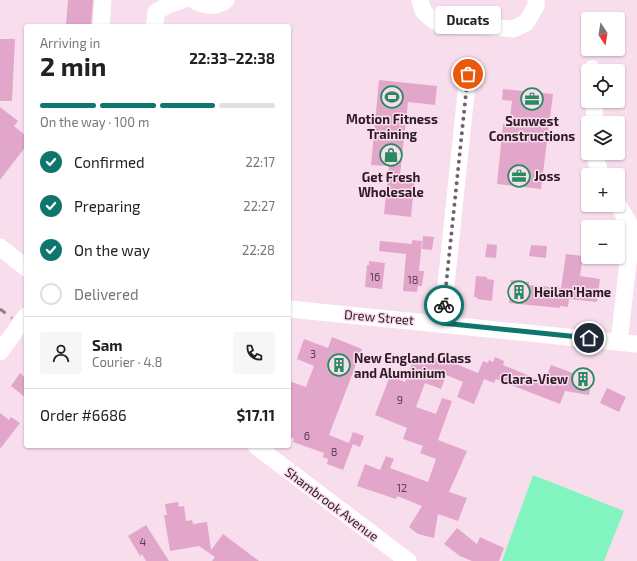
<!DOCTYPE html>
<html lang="en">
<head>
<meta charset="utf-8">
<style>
  :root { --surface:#fff; --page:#f6f6f6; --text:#222; --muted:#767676; --line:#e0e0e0; --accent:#0f766e }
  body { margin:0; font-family:"Exo 2",sans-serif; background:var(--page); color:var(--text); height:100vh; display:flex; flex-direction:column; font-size:15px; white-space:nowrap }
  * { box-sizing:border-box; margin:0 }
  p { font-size:13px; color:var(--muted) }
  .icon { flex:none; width:22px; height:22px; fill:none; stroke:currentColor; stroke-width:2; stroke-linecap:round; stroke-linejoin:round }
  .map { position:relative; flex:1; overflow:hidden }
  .panel { position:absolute; left:24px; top:24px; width:267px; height:424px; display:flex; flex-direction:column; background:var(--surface); border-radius:4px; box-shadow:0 1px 3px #0004 }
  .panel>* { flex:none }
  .needle { width:26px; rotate:168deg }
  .fabs { position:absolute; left:581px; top:12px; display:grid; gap:8px }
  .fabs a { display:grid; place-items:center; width:44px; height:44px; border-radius:4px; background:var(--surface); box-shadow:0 1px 3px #0004; font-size:20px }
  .pin { position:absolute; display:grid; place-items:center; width:34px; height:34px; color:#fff; margin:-17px; border:2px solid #fff; border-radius:50%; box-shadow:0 1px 4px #0007 }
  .courier { position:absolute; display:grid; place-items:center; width:40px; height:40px; margin:-20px; border:3px solid #0f766e; border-radius:50%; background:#fff; color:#222; box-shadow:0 1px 5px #0007 }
  .bubble { position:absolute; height:28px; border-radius:4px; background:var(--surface); box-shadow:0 1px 3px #0004; font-size:13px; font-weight:700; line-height:28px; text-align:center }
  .summary em { font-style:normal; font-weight:700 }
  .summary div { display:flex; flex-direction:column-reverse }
  .summary { display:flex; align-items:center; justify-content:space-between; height:68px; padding:0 16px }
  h1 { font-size:26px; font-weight:700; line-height:30px }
  .bar { display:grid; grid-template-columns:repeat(4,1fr); gap:6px 4px; align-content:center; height:48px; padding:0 16px }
  .bar i { height:5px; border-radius:3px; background:var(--line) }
  .bar .selected { background:var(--accent) }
  .bar p { grid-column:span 4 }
  .line { display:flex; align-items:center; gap:10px; padding:0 16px; border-top:1px solid var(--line) }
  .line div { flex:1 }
  .round { display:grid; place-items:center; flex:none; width:42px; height:42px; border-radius:4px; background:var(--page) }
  ol { padding:0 16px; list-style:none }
  li { display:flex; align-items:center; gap:12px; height:44px }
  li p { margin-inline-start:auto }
  li .icon { padding:4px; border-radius:50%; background:var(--accent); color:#fff; stroke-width:4 }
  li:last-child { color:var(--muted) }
  li i { width:22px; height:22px; border:2px solid var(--line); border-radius:50% }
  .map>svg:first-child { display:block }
  .green { fill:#82f4bf }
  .building { fill:#e2a6cb }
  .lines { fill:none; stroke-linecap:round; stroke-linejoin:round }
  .minor { stroke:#fff; stroke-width:17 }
  .rail { stroke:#957d8b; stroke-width:3; stroke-dasharray:7 7; stroke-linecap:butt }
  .done { stroke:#765f6d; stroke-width:4; stroke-dasharray:0 7.2 }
  .route { stroke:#0f766e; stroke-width:5 }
  .labels { text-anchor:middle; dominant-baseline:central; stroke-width:3; stroke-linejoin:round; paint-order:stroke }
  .number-label { font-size:11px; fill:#5c3d51 }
  .poi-label { font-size:13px; font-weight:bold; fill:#301a28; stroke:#f8deed }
  .street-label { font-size:13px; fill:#301a28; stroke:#f8deed }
</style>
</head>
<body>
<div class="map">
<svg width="637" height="561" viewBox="0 0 637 561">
  <rect width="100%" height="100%" fill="#f8deed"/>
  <!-- green -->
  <path class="green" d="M533,475L624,511L604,561H502Z"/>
  <!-- building -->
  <path class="building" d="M68,0H93L91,26L66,24Z
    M0,39H15L12,101H0Z
    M379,80L437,86L435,105L408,102L400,175L415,176L411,217L384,214L389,166L371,165Z
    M503,89L553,94L541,189L497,184L503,124H509L512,101L502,100Z
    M0,107L18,121L14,126L26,136V146L0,180Z
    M423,236L434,237L432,250L422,249Z
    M412,240L422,241L419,271H424L422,286H418L417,292L403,291L406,254L379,251L380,241L412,244Z
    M487,244L497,245L496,258L485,257Z
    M531,245L547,246L546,258L529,256Z
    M566,254L583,256L580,276L600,279L597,302L569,299L568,307L560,306V308L509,303L511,280L529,282V285L561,288Z
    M369,261L385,263L382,289L365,287L367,265H369Z
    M476,276L487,277V279L494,280L492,301L477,299V297H474Z
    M332,337L362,349L329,435L349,443L353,432L364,436L360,447L353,444L343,470L327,464L328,459L323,457L324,453L293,442L294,439L289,436V381L306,387L314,366L297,359L304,339L328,348Z
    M420,355L435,360L437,356L478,373L483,361L488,363L489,360L493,362L495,357L504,361L503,365L544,382L551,365L578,375L579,369L593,371L589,395L565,391L560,404L496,379L494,383L484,379L474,404L457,397L463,382L446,375L441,389L425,383L416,407L436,414L442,398L452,401L438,440L467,451L449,492L467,498L458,521L438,514L434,538L418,534L409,527L422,506L397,496L396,499L357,486L365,464L380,470L386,456L394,459L390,468L428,482L436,459L420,453L423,446L403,439L407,428L375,415L390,376L405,382L413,361L417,362Z
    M20,373L26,378V398L11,386Z
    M607,388L626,397L619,412L600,403Z
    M0,413L9,420L11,417L20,423L0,449Z
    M178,502L179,507L184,506L186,521L192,520L193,524L207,522L211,550L223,534L259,561H212L215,557L199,546L170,551L164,515H167L165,504Z
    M146,525L169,561H146L142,554L140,556L128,536Z
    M457,528L477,544L480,537L504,548L499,561H472L460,556L444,544Z"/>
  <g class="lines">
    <!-- minor -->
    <path class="minor" d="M193,0C203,6 216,8 226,0
      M420,0L423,11L434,21L456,26H483L513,29L526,23L536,6V0
      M101,26L103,0
      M154,26L155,24L156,12L168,5L182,0
      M592,69V71
      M594,101L595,123
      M596,153V161L601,175
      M618,205L632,228L619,342
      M0,247L26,268
      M289,309L637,344
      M442,323L468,74
      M0,352L26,316
      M256,446L408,561"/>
    <!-- rail -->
    <path class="rail" d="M0,309L12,318"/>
  </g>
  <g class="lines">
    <!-- done -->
    <path class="done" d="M444,305L468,74"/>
    <!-- route -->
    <path class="route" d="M444,305L442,323L589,338"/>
  </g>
  <!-- icons -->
  <defs>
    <g id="stadium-ring" transform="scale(1.15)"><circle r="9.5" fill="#f8deed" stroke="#298a62" stroke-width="1.5"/><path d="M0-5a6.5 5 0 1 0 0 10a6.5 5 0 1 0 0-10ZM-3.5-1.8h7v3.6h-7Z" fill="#298a62"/></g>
    <g id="office-ring" transform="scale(1.15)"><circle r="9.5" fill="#f8deed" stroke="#298a62" stroke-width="1.5"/><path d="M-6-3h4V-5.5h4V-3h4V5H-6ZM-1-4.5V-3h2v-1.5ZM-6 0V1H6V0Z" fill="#298a62"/></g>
    <g id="shop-ring" transform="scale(1.15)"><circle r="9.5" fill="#f8deed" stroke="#298a62" stroke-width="1.5"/><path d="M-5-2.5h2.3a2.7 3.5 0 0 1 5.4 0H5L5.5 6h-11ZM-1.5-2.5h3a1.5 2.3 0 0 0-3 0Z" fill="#298a62"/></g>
    <g id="building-ring" transform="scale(1.15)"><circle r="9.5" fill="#f8deed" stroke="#298a62" stroke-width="1.5"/><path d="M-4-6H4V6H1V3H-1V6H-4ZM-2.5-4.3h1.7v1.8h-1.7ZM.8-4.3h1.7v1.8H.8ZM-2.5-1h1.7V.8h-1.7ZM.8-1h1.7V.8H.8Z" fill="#298a62"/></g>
  </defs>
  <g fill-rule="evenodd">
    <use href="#stadium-ring" x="392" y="97"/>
    <use href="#office-ring" x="532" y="99"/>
    <use href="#shop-ring" x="391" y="155"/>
    <use href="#office-ring" x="519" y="176"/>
    <use href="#building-ring" x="519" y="292"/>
    <use href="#building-ring" x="339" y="365"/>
    <use href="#building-ring" x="583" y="379"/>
  </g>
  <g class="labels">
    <!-- number labels -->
    <g class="number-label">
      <text x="375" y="276">16</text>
      <text x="413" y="279">18</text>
      <text x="313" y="353">3</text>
      <text x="400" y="399">9</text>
      <text x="307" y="435">6</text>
      <text x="334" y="451">8</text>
      <text x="402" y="487">12</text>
      <text x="143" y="541">4</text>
    </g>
    <!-- poi labels -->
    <g class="poi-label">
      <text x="392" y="119">Motion Fitness<tspan x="392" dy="15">Training</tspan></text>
      <text x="532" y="121">Sunwest<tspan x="532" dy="15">Constructions</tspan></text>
      <text x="534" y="176" text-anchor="start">Joss</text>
      <text x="391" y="177">Get Fresh<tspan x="391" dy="15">Wholesale</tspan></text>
      <text x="534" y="292" text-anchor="start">Heilan'Hame</text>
      <text x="354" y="358" text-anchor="start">New England Glass<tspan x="354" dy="15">and Aluminium</tspan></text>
      <text x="568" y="379" text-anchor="end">Clara-View</text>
    </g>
    <!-- street labels -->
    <g class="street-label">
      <text transform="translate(379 317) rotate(5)">Drew Street</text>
      <text transform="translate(332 504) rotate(37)">Shambrook Avenue</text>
    </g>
  </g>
</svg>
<div class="fabs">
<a><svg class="needle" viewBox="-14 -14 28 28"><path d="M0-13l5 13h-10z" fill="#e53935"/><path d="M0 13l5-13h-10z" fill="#767676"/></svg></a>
<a><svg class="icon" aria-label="locate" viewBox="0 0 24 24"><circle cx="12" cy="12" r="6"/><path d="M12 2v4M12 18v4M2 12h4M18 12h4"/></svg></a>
<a><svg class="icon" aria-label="layers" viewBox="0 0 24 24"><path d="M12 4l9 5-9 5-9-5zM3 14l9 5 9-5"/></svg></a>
<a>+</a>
<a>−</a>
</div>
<div class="pin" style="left:468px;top:74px;background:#ea580c"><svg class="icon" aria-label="bag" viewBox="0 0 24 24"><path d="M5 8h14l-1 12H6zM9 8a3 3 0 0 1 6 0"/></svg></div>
<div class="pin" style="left:589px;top:338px;background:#1f2937"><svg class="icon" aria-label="home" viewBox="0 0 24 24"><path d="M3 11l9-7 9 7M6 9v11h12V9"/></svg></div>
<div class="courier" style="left:444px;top:305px"><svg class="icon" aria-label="bike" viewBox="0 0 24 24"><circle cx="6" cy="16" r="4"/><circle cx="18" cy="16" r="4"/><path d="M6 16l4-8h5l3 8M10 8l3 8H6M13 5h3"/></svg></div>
<div class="bubble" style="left:435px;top:6px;width:66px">Ducats</div>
<section class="panel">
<div class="summary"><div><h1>2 min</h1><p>Arriving in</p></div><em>22:33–22:38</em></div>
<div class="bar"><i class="selected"></i><i class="selected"></i><i class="selected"></i><i></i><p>On the way · 100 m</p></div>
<ol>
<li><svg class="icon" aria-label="check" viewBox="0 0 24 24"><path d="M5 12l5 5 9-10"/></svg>Confirmed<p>22:17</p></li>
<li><svg class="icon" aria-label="check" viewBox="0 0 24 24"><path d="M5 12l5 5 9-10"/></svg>Preparing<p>22:27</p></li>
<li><svg class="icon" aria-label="check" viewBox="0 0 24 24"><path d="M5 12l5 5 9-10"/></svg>On the way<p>22:28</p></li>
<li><i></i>Delivered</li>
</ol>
<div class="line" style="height:72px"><a class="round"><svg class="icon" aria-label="person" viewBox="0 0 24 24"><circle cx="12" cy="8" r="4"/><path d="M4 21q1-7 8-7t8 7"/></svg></a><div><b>Sam</b><p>Courier · 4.8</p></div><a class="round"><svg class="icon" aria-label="phone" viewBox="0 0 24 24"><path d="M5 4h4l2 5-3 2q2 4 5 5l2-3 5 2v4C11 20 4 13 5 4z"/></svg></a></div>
<div class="line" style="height:52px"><div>Order #6686</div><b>$17.11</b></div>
</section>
</div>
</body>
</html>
